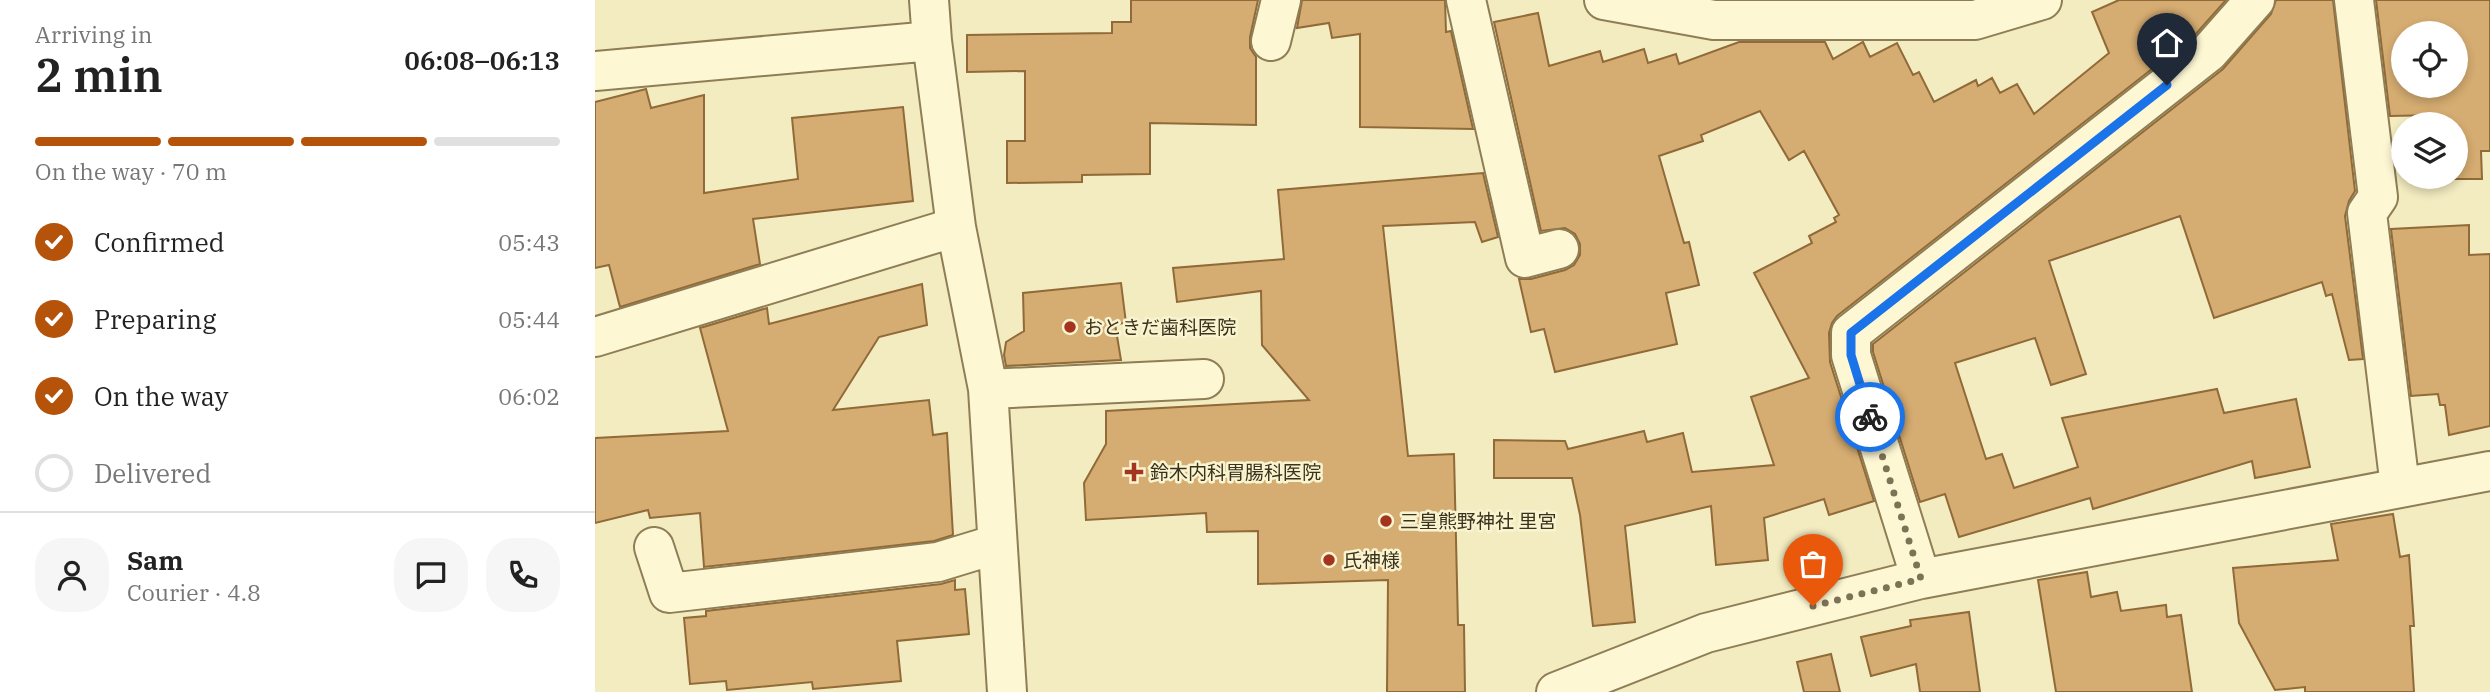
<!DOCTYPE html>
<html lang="en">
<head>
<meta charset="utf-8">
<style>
  :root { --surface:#fff; --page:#f6f6f6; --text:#222; --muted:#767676; --line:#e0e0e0; --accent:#b45309 }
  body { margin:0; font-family:"IBM Plex Serif","Noto Sans JP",serif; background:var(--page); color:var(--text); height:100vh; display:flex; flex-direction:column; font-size:26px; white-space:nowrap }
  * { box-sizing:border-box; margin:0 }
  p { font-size:23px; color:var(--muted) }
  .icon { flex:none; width:38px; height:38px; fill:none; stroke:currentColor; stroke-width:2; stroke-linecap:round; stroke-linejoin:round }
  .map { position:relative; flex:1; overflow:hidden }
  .details { display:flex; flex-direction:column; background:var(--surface); width:595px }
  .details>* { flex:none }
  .buttons { position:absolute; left:1796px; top:21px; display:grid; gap:14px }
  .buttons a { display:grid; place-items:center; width:77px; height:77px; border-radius:50%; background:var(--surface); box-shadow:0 4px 10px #0003; font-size:35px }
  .pin { position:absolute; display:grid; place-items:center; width:60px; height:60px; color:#fff; margin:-72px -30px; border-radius:50% 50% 50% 0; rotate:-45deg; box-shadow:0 0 7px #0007 }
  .pin .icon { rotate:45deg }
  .courier { position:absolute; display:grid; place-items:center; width:70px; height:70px; margin:-35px; border:5px solid #1a73e8; border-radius:50%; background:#fff; color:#222; box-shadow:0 2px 9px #0007 }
  .head em { font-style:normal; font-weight:600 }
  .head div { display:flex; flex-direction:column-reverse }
  .head { display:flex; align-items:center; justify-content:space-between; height:119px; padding:0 35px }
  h1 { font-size:46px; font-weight:600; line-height:52px }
  .bar { display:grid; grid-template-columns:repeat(4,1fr); gap:10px 7px; align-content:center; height:84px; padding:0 35px }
  .bar i { height:9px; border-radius:5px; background:var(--line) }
  .bar .current { background:var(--accent) }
  .bar p { grid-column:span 4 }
  .line { display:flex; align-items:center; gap:18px; padding:0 35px; border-top:2px solid var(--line) }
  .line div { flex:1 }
  .round { display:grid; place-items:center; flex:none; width:74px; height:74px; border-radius:28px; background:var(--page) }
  ol { padding:0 35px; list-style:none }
  li { display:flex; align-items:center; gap:21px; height:77px }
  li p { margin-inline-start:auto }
  li .icon { padding:7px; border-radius:50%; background:var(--accent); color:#fff; stroke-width:4 }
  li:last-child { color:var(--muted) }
  li i { width:38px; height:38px; border:4px solid var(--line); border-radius:50% }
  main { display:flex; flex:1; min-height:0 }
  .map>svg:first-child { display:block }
  .building { fill:#d5ac71; stroke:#906a38; stroke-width:2; fill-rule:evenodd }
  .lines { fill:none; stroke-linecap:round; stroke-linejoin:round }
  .minor-casing { stroke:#8e7d55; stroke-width:42 }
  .minor { stroke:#fdf7d4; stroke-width:38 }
  .done { stroke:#7c7255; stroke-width:7; stroke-dasharray:0 12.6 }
  .route { stroke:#1a73e8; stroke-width:9 }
  .poi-dot { fill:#a4341e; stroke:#f9f4d0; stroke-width:2.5 }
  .labels { text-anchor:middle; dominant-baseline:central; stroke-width:5; stroke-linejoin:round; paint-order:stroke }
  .poi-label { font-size:19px; fill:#3c311c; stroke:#f9f4d0; text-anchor:start }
</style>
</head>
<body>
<main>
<section class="details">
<div class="head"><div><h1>2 min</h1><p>Arriving in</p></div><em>06:08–06:13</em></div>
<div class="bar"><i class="current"></i><i class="current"></i><i class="current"></i><i></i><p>On the way · 70 m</p></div>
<ol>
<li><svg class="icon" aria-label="check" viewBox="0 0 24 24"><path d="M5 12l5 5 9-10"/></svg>Confirmed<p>05:43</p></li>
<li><svg class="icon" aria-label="check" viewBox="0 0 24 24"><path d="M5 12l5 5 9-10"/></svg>Preparing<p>05:44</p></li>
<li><svg class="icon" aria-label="check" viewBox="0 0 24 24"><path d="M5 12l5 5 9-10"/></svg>On the way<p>06:02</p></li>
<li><i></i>Delivered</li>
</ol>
<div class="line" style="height:126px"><a class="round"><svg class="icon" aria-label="person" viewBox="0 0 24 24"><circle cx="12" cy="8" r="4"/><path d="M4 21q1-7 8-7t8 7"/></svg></a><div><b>Sam</b><p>Courier · 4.8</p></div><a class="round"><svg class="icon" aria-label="chat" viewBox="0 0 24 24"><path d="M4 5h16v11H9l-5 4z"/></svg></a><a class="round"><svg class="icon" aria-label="phone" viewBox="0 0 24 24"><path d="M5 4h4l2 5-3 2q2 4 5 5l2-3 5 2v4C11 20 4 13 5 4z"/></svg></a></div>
</section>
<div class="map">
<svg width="1895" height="692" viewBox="0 0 1895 692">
  <rect width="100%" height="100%" fill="#f3ecc0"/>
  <!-- building -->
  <path class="building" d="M536,0H663L655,37V48L661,57V125L555,123V174L487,175V182L412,183V141H430V71L372,72V35L517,33V22H536Z
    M707,0H850L851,32L856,31L878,129L765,127V34L737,38L734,23L702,28Z
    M1524,0H1631L1599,36L1242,316L1237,323L1234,333L1235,362L1279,501L1234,515L1229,499L1169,518L1173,560L1121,565L1116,506L1030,526L1040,622L998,626L985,515L977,478H899V440L970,441L973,449L1049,431L1052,442L1088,433L1097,472L1179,465L1156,397L1214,378L1159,273L1217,243L1214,236L1241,222L1239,218L1244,215L1209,151L1194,160L1165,111L1106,135L1108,141L1064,156L1089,243L1094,242L1104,285L1071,293L1082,344L960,372L949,329L936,332L924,279H936L970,270L979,265L985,255V244L980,234L970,228L946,231L899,22L943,13L954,66L1005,51L1008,62L1049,49L1053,63L1081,54L1084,64L1144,42H1230L1238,59L1268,42L1275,57L1302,43L1318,75L1324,72L1339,102L1381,80L1383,86L1397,78L1405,93L1422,84L1439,114L1514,53L1497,12Z
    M1681,0H1738L1760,191L1754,201L1750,216L1768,359L1754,360L1737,294L1731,296L1727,282L1619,318L1585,216L1454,261L1491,374L1456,385L1440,338L1360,363L1391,459L1407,454L1419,488L1483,467L1467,418L1622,389L1629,413L1701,399L1715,467L1660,478L1657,461L1498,509L1495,498L1364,537L1350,494L1325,502L1278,352V344L1628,69L1676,14Z
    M1781,0H1895V151H1886L1887,179H1845V177H1860V124H1844V115L1795,116ZM1808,33H1860V86H1808Z
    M51,89L56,108L109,95V193L203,179L197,118L308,107L318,201L158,219L165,264L25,307L14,265L0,268V102Z
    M888,173L903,237L887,242L880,222L788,226L813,456L859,454L863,625H869L870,692H792L793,580L663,584V531L612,532L611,513L491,520L489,483L511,444V411L714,400L667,345L666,291L582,302L578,268L689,259L683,190Z
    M1874,225V255L1895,254V426L1854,435L1850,405H1845L1843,394L1816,396L1796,229Z
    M526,283L531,323L520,324L526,360L411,366L409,355L411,342L429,331L428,293Z
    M327,284L332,325L284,337L238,410L334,400L338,435L352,433L358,535L339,541L109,567L105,513L55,518L53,510L0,523V438L133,431L105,328L172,308L174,324Z
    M1798,514L1805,557L1814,555L1819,626H1815L1819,692H1710V687L1680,690L1644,623L1638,568L1743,560L1736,524Z
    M1492,572L1496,597L1522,592L1526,611L1571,605L1572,617L1586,615L1597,692H1461L1443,580Z
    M360,580V590L370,589L374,634L302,641L306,681L218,689L217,682L132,690L131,681L95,684L89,618L111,616V611L346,584Z
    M1374,612L1385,692H1325L1321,664L1276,676L1266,637L1316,626L1315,620Z
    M1236,654L1245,692H1209L1202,662Z"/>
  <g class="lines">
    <!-- minor casing -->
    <g class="minor-casing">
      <path id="minor" d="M334,0L337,41L361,227L393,389L412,692
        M871,0L930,258L964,249
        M1009,0L1119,20H1380L1447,0
        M1759,0L1783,197L1772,213L1805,487
        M676,41L686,0
        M0,71L337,41
        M0,337L361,227
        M393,389L609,379
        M59,547L74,593L343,562L402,544
        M1326,579L1256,355V333L1614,52L1660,0
        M961,692L1111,633L1326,579L1895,471"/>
    </g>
    <!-- minor -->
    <use href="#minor" class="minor"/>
  </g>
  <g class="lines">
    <!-- done -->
    <path class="done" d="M1218,606L1326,579L1275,417"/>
    <!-- route -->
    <path class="route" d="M1275,417L1256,355V333L1572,85"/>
  </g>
  <!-- markers -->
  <g class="poi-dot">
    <circle cx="475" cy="327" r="7"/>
    <path d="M535.5 461.5h7v7h7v7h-7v7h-7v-7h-7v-7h7z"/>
    <circle cx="791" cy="521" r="7"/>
    <circle cx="734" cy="560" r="7"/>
  </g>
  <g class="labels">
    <!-- poi labels -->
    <g class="poi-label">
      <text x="489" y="327">おときだ歯科医院</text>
      <text x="555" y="472">鈴木内科胃腸科医院</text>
      <text x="805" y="521">三皇熊野神社 里宮</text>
      <text x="748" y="560">氏神様</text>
    </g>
  </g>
</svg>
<div class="buttons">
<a><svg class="icon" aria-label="locate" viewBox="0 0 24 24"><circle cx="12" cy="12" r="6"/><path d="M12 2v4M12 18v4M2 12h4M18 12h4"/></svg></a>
<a><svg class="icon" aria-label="layers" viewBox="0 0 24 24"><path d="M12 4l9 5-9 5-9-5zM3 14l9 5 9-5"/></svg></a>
</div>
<div class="pin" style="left:1218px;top:606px;background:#ea580c"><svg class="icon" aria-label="bag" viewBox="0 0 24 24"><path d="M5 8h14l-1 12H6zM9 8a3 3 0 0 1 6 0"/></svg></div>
<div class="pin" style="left:1572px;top:85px;background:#1f2937"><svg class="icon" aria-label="home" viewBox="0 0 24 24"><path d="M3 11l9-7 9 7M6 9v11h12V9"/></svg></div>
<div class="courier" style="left:1275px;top:417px"><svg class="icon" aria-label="bike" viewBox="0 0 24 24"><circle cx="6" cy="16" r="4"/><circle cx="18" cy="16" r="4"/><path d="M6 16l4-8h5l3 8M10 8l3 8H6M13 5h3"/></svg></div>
</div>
</main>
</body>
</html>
